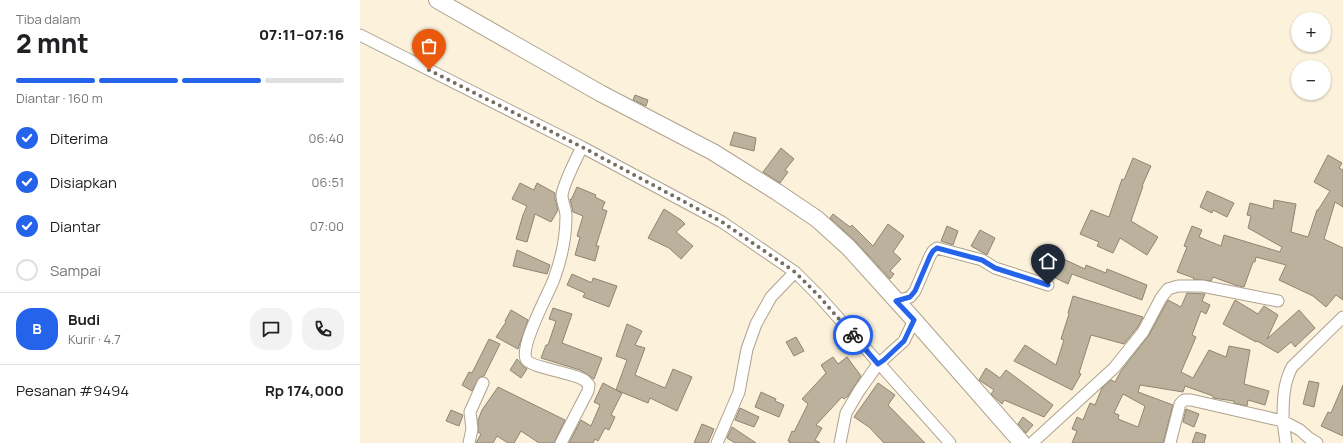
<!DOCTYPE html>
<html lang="id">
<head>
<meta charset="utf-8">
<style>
  :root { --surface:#fff; --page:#f2f2f2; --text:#202124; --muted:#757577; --line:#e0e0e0; --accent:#2563eb }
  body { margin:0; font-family:Manrope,sans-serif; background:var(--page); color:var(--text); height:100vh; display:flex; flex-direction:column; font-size:15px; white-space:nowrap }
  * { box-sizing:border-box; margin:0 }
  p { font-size:13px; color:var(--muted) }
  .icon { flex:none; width:22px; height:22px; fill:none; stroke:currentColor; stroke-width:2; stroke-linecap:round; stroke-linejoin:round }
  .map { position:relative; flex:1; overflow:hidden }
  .details { display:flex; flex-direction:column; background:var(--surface); width:360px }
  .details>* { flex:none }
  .buttons { position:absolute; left:931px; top:12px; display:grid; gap:8px }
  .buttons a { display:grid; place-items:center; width:40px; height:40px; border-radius:50%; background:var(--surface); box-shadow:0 1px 3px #0004; font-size:20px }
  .pin { position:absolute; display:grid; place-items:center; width:34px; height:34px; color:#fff; margin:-41px -17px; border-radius:50% 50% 50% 0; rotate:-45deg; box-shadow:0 0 4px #0007 }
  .pin .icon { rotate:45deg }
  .courier { position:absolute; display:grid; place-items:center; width:40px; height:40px; margin:-20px; border:3px solid #2563eb; border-radius:50%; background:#fff; color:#222; box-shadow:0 1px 5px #0007 }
  .overview em { font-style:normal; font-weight:800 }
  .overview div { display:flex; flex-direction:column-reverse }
  .overview { display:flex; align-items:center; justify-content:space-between; height:68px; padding:0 16px }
  h1 { font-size:26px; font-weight:800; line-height:30px }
  .bar { display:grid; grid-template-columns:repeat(4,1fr); gap:6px 4px; align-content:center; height:48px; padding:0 16px }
  .bar i { height:5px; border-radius:3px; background:var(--line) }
  .bar .current { background:var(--accent) }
  .bar p { grid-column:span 4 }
  .line { display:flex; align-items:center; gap:10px; padding:0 16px; border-top:1px solid var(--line) }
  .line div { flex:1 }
  .round { display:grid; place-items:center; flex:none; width:42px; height:42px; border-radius:16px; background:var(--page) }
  ol { padding:0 16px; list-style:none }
  li { display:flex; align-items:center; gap:12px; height:44px }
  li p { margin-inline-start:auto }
  li .icon { padding:4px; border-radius:50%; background:var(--accent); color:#fff; stroke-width:4 }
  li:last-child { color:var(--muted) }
  li i { width:22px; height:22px; border:2px solid var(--line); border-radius:50% }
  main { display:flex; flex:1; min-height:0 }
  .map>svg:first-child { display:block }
  .building { fill:#bcb19c; stroke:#908571; fill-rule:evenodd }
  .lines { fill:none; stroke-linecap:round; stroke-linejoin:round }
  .street-casing { stroke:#ada28d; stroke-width:13 }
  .secondary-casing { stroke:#ada28d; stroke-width:18 }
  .street { stroke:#fff; stroke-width:11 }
  .secondary { stroke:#fff; stroke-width:16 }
  .done { stroke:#756e61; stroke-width:4; stroke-dasharray:0 7.2 }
  .route { stroke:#2563eb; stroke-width:5 }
</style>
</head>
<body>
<main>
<section class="details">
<div class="overview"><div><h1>2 mnt</h1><p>Tiba dalam</p></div><em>07:11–07:16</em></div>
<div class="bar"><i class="current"></i><i class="current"></i><i class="current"></i><i></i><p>Diantar · 160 m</p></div>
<ol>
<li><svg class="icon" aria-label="check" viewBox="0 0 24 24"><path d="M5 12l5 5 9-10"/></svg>Diterima<p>06:40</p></li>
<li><svg class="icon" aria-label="check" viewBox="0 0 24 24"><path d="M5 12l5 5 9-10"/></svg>Disiapkan<p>06:51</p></li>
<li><svg class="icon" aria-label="check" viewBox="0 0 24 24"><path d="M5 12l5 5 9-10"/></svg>Diantar<p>07:00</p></li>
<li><i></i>Sampai</li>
</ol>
<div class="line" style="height:72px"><b class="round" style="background:var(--accent);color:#fff">B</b><div><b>Budi</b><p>Kurir · 4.7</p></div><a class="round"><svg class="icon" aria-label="chat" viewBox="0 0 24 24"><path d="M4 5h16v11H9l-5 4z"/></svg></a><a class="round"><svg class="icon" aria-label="phone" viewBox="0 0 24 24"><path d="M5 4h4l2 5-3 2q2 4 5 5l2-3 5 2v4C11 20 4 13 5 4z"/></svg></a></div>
<div class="line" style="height:52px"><div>Pesanan #9494</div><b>Rp 174,000</b></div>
</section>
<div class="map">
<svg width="983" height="443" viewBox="0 0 983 443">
  <rect width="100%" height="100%" fill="#fcf1da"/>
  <!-- building -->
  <path class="building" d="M275,95L288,100L286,106L273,100Z
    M374,132L396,138L394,151L370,145Z
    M421,148L434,159L425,170L428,172L420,183L403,172Z
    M968,155L982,163L979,168L983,170V207L975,202L964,239L983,248V300L976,295L966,307L953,296L919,280L926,265L896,257L895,262H893L884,287L875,285L853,277L851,281L833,279L834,278L817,272L827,247L824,246L832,226L842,230L839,237L861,246L864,235L920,252L922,247L888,228L891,216L887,215L890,203L913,209L914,200L936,204L931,232L948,237L957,210H958L970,191L954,182Z
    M773,158L791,166L782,186H783L771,221L798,237L787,255L760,238L753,253L737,246L739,242L720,234L731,210L749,217L762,179L764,180Z
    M160,183L174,190L177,183L195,193V199L198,210L191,222L175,214L167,242L156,239L163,215L167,206L152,199Z
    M217,187L236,195L235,197L245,202L242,209L247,211L236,246H239L235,261L215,255L220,237L217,236L223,216L213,212L210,199L211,200Z
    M847,191L874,203L867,217L853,210L852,213L840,207Z
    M304,209L321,220L325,224L316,232L333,246L321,259L309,248L288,238Z
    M473,214L490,227L492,225L513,246L528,224L544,236L533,252L541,259L530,271L534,274L530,279L496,242L470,218Z
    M587,226L598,231L593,245L581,241Z
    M620,230L635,238L627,255L611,246Z
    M157,250L190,265L187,274L153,266Z
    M687,253L699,259V257L725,269L726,265L746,273L747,269L787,285L782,300L712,274L708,284L679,270Z
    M212,274L230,282H232L233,278L257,286L249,307L223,297L225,293L207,285Z
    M827,293L845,294L842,301L850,305L846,314L841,311L832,335L836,337L821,372L833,378L849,350L866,357L869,346L890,350L884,384L909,391L905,405L888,400L887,406L874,403V401L853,398V396L825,386L823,392L780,385L778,392L813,405L803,443H712L717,431L712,429L717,417L723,420L730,403L735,405L742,388L751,380L755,382L761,371L789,335L808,300L821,307ZM763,394L785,406L778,427L758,419L759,415L754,413Z
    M713,296L783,317L777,328L764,344L731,335L719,373L721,374L712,390L654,361L665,345L696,365L704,340L701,339L709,314L708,313Z
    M875,300L898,314L904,306L918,315L907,339L939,310L955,328L935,347L931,342L918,353L897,341L896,342L863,324Z
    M193,308L212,314L202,343L242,358L234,379L220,370L181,358L186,345H188L196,321L189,319Z
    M151,310L168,320L158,349L136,337L146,322L145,321Z
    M267,324L282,331L275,345L285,348L275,375L305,388L313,369L332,377L317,411L290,398L288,403L256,390L267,360L256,356Z
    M436,337L444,351L434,356L426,342Z
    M129,339L140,344L124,376L119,378L112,391L102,385L109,372L112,373Z
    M473,357L478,364L487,357L501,376L488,396L484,399L482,397L456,425L462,428L455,440L460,443H429L430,441H428L432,431L434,432L448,404L442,399L466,373L461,365Z
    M157,359L164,367L167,369L161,378L150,370Z
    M626,368L640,378L646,370L693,405L684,417L644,400L642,404L631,394L634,390L619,380Z
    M949,381L959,383L954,407L943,404Z
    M243,383L262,393L251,415L255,417L249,430L245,428L238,441L235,439L233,443H209L221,420L231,426L240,405L234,402Z
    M518,383L535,395L528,405L565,443H524L509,427L494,417Z
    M983,385V436L961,426L968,412L971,413Z
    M138,387L205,420L194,443H179L161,431L154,443H148L137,436L133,443H116L121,434L118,432V420L122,410Z
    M401,392L416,399L415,401L424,405L419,417L395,407Z
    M380,408L399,417L394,427L375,420Z
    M826,409L839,414L834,427L823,422Z
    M91,410L103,415L99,426L86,421Z
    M663,417L673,425L666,433L658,424Z
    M342,424L354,429L348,443H334Z
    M372,427L396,443H375L367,438Z
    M836,432L846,435L844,443H832Z"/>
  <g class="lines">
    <!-- street casing -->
    <g class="street-casing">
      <path id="street" d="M0,35L222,147L362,222L435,272L458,295L590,443
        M536,301L550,297L555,291L570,256L573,251L577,248L622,260L635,268L688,285
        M109,443L112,429L110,412L123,383
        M201,443L228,391L229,385C227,383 225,380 222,379C212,373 169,367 166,359C160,345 188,295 194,279C201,260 206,237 206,216C206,209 202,202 202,195C203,186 217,157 222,147
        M357,443L379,392L387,349L396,324L411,297L435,272
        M480,443L486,413L499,391L518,364L524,359L544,341L554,320
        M672,443L754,368L783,332L801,298L808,289L818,286H842L918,301
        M810,443L820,404L824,400H831L923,421L926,443
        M957,443L949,438L940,430L923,421C923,402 923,384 932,367L983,317"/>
    </g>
    <!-- secondary casing -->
    <g class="secondary-casing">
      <path id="secondary" d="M77,0L240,93L353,152L417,192L457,219L489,248L554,320L662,443"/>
    </g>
    <!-- street -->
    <use href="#street" class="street"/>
    <!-- secondary -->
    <use href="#secondary" class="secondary"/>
  </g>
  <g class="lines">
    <!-- done -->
    <path class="done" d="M69,70L222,147L362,222L435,272L458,295L493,335"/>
    <!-- route -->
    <path class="route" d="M493,335L518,364L524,360L544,341L554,320L536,301L550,297L555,291L570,256L573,251L577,248L622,260L635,268L688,285"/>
  </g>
</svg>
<div class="buttons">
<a>+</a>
<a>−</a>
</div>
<div class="pin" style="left:69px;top:70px;background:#ea580c"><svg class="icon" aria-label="bag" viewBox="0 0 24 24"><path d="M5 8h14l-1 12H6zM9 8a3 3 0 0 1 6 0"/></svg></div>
<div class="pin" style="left:688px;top:285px;background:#1f2937"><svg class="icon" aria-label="home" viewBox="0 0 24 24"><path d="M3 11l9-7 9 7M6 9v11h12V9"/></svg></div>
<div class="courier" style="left:493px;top:335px"><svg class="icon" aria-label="bike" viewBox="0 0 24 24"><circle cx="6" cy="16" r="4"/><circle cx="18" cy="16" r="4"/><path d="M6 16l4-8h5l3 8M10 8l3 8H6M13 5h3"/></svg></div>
</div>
</main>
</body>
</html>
